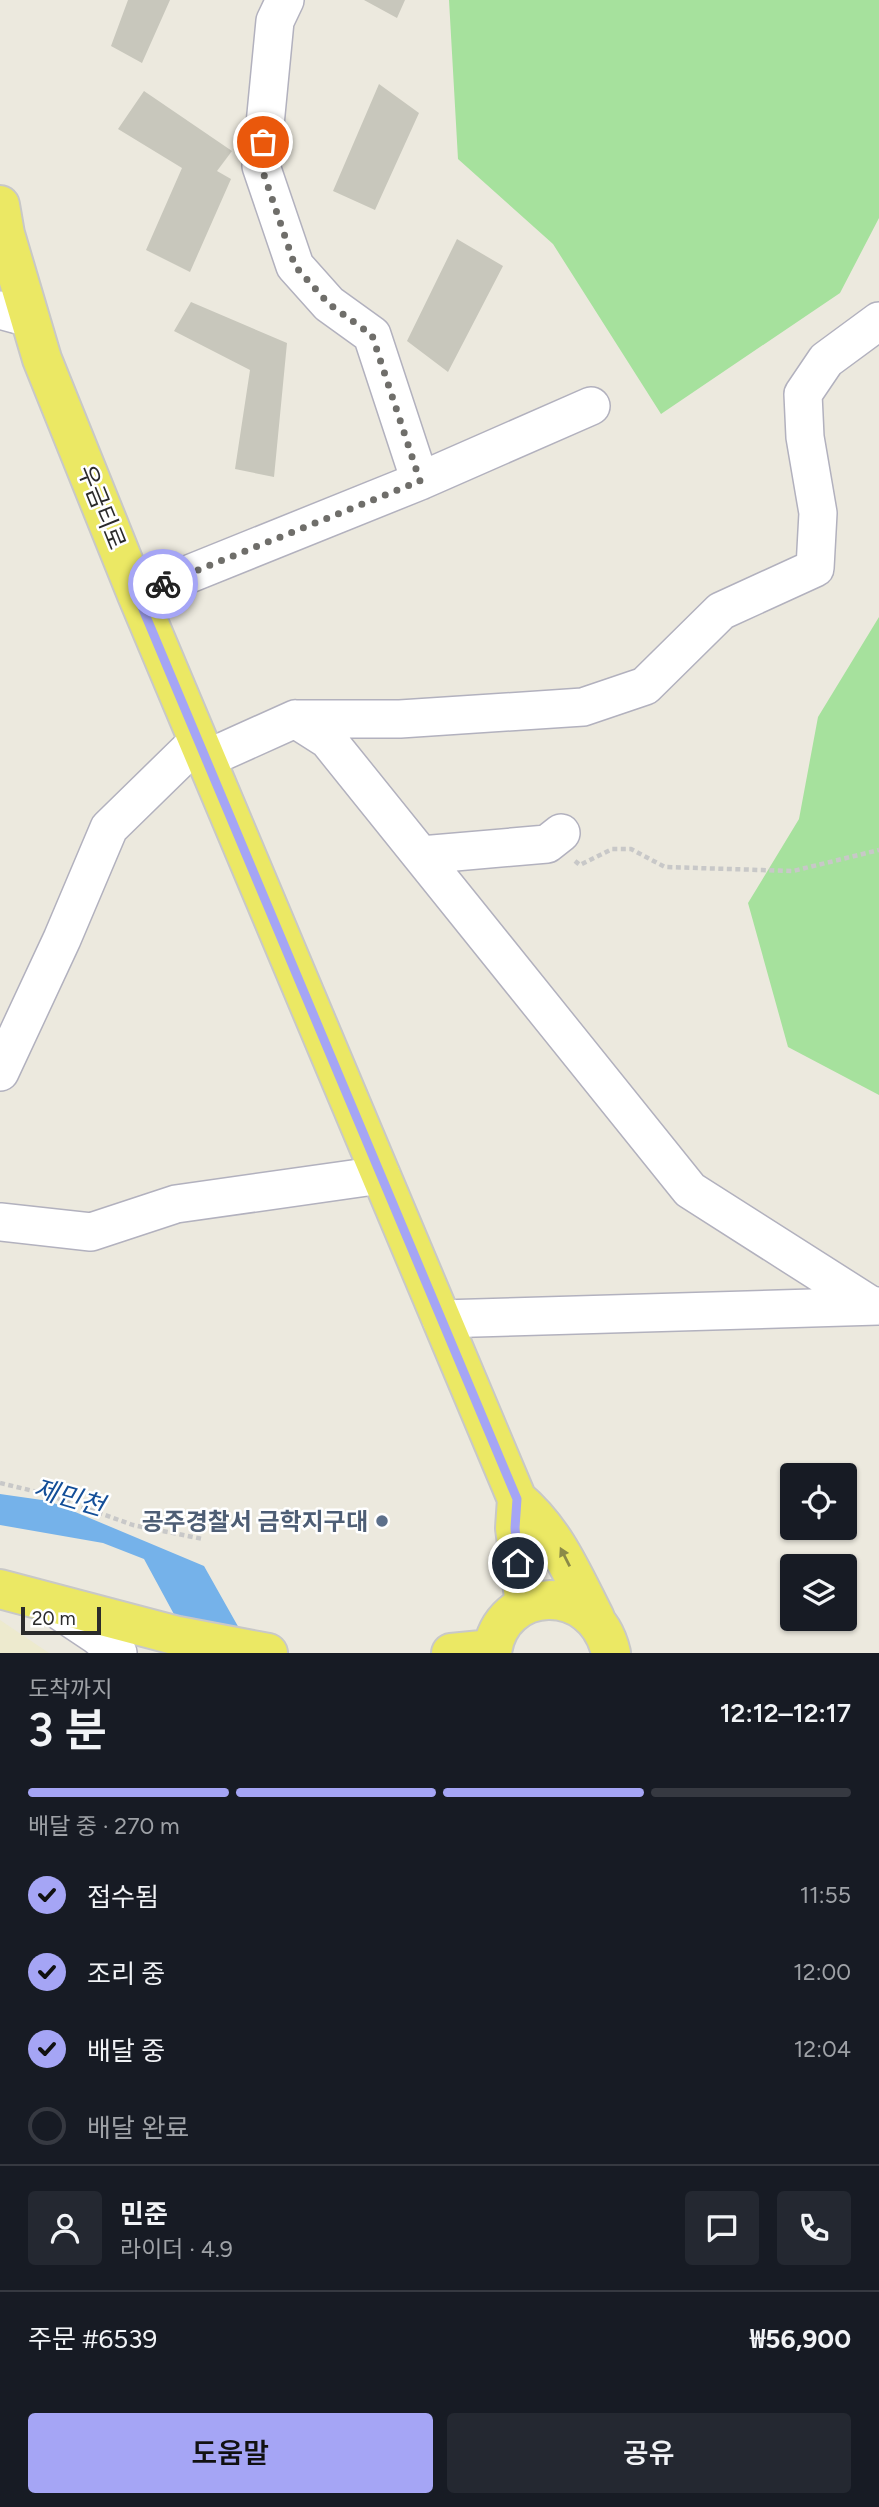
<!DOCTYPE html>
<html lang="ko">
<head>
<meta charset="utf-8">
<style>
  :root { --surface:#171b24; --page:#242831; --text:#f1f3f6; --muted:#9ea1a6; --line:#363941; --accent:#a5a5f5 }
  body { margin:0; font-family:Figtree,"Noto Sans KR",sans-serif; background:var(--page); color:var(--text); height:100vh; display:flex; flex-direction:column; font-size:26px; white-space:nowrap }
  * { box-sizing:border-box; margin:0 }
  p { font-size:23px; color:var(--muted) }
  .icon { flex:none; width:38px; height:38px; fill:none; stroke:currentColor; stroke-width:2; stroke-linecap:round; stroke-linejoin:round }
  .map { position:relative; height:1653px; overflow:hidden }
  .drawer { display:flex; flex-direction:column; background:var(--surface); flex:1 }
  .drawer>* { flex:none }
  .buttons { position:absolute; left:780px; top:1463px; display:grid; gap:14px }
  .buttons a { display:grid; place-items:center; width:77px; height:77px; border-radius:7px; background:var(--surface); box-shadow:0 2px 5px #0004; font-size:35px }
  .scale { position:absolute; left:21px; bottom:18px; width:80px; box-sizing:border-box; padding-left:7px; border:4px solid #2b2b2b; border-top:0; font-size:19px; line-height:24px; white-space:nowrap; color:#2b2b2b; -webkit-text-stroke:5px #fff; paint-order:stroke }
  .pin { position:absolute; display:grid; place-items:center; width:60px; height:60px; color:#fff; margin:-30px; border:4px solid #fff; border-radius:50%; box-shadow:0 2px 7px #0007 }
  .courier { position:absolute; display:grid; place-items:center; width:70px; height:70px; margin:-35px; border:5px solid #a5a5f5; border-radius:50%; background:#fff; color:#222; box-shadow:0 2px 9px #0007 }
  .summary em { font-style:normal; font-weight:600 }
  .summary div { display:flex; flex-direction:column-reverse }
  .summary { display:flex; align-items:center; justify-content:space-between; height:119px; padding:0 28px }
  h1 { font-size:46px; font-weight:600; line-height:52px }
  .bar { display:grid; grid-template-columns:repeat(4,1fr); gap:10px 7px; align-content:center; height:84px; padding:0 28px }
  .bar i { height:9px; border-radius:5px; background:var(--line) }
  .bar .active { background:var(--accent) }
  .bar p { grid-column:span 4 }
  .line { display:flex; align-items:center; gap:18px; padding:0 28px; border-top:2px solid var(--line) }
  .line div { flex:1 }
  .round { display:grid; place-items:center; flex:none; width:74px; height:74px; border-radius:7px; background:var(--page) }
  ol { padding:0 28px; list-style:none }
  li { display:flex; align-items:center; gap:21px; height:77px }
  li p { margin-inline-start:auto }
  li .icon { padding:7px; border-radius:50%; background:var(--accent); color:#111; stroke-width:4 }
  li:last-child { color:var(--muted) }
  li i { width:38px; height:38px; border:4px solid var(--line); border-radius:50% }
  .button { display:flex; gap:14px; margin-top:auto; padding:14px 28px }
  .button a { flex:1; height:80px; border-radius:7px; background:var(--accent); color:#111; font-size:28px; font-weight:600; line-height:80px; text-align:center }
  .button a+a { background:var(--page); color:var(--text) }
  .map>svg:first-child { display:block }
  .education { fill:#edeace }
  .green { fill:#a6e19d }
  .water { fill:#75b2ea }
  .building { fill:#c8c7bc }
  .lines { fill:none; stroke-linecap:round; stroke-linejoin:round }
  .minor-casing { stroke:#b2b1be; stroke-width:40 }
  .major-casing { stroke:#c8c8c8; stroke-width:42 }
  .path { stroke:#c8c8c8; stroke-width:4.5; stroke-dasharray:5 3.5; stroke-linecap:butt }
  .minor { stroke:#fff; stroke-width:37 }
  .major { stroke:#ebe864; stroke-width:38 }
  .oneway { fill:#8b8a48 }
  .done { stroke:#6f6e6a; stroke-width:7; stroke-dasharray:0 12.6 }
  .route { stroke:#a5a5f5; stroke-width:9 }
  .service-dot { fill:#5c6f8a; stroke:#fff; stroke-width:2.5 }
  .labels { text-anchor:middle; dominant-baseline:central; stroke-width:5; stroke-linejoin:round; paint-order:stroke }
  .street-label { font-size:24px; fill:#2b2b2b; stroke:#fff }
  .service-label { font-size:24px; font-weight:bold; fill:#4e5e75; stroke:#fff; text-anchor:end }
  .water-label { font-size:26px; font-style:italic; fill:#134e98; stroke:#fff }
</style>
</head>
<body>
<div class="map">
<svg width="879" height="1653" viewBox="0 0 879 1653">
  <rect width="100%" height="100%" fill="#ece9de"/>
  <!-- education -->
  <path class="education" d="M0,1620L49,1653H0Z"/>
  <!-- green -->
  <path class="green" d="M449,0H879V218L840,293L661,414L553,244L458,159Z
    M879,617V1095L788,1047L748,903L799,819L818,717Z"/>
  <!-- water -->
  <path class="water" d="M0,1494L49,1501L204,1566L253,1653H195L144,1559L103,1543L0,1525Z"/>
  <!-- building -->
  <path class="building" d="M128,0H170L142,63L111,46Z
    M364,0H405L397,18Z
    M379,84L419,113L375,210L333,191Z
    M144,91L232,151L217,171L231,179L190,272L146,250L182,168L118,129Z
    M457,239L503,266L448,372L407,341Z
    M191,302L287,343L274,477L235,469L250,370L174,331Z"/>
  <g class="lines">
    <!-- minor casing -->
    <g class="minor-casing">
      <path id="minor" d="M285,0L275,21L261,166L295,266L329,304L372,335L420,481
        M0,310L29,318
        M137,595L420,481L591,406
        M295,719H400L583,707L645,686L721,611L815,568L818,513L805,437L803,394L826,360L879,321
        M206,759L295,719L328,740L690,1190L872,1306
        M421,855L547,844L561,833
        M0,1072L62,939L109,828L198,741
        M0,1222L91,1232L176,1204L381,1175
        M441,1319L878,1306
        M54,1607L96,1635L118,1653"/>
    </g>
    <!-- major casing -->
    <g class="major-casing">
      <path id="major" d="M0,205L5,234L42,359L137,595L517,1499C555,1531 573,1575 595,1618
        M517,1499L515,1528L525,1605
        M0,1589L178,1636L268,1653
        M451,1653L492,1649
        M492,1653C500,1585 594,1580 611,1653"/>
    </g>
    <!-- path -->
    <path class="path" d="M575,861L580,865L612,849H631L665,867L793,871L879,850
      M0,1483L46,1494L133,1525L203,1539"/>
    <!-- minor -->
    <use href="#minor" class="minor"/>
    <!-- major -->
    <use href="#major" class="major"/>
  </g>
  <!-- one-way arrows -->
  <defs><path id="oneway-solid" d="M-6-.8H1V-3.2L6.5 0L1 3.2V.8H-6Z" transform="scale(1.75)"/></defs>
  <use class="oneway" href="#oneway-solid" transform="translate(565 1557) rotate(-117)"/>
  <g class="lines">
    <!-- done -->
    <path class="done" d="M163,584L420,481L372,335L329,304L295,266L261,166L263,142"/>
    <!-- route -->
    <path class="route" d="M163,584L137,595L517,1499L515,1528L518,1563"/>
  </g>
  <!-- markers -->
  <circle class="service-dot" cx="382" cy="1521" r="7"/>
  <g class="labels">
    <!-- street labels -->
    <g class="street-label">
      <text transform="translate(102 507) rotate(68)">우금티로</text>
    </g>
    <!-- service labels -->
    <g class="service-label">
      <text x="368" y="1521">공주경찰서 금학지구대</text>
    </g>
    <!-- water labels -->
    <g class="water-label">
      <text transform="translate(69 1497) rotate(16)">제민천</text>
    </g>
  </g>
</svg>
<div class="buttons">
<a><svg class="icon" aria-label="locate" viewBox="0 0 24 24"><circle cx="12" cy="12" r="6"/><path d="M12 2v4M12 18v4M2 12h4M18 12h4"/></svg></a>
<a><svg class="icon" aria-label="layers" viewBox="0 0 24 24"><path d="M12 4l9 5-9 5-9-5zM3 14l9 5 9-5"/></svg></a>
</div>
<div class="scale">20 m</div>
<div class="pin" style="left:263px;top:142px;background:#ea580c"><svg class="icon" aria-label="bag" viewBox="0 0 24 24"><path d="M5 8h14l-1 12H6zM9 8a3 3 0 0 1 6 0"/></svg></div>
<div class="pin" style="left:518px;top:1563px;background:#1f2937"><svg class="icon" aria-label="home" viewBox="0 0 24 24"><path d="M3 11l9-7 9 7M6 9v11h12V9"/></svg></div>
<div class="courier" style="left:163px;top:584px"><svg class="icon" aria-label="bike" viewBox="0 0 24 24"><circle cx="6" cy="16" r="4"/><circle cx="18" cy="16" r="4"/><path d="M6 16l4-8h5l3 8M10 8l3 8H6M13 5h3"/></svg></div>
</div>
<section class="drawer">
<div class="summary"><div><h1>3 분</h1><p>도착까지</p></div><em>12:12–12:17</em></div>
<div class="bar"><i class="active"></i><i class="active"></i><i class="active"></i><i></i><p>배달 중 · 270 m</p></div>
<ol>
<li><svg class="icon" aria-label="check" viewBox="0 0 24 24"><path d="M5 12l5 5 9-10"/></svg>접수됨<p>11:55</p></li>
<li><svg class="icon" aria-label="check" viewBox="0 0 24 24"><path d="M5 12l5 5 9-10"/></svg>조리 중<p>12:00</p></li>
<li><svg class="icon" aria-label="check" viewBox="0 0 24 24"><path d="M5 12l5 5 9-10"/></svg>배달 중<p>12:04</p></li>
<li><i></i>배달 완료</li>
</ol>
<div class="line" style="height:126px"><a class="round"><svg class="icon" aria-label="person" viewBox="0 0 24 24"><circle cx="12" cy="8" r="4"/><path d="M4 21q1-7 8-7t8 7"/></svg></a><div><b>민준</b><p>라이더 · 4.9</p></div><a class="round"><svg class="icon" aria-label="chat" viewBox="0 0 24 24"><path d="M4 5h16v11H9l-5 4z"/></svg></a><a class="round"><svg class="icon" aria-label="phone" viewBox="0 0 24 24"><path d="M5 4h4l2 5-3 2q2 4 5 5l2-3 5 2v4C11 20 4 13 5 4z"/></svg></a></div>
<div class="line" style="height:91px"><div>주문 #6539</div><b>₩56,900</b></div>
<div class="button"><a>도움말</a><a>공유</a></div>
</section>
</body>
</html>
